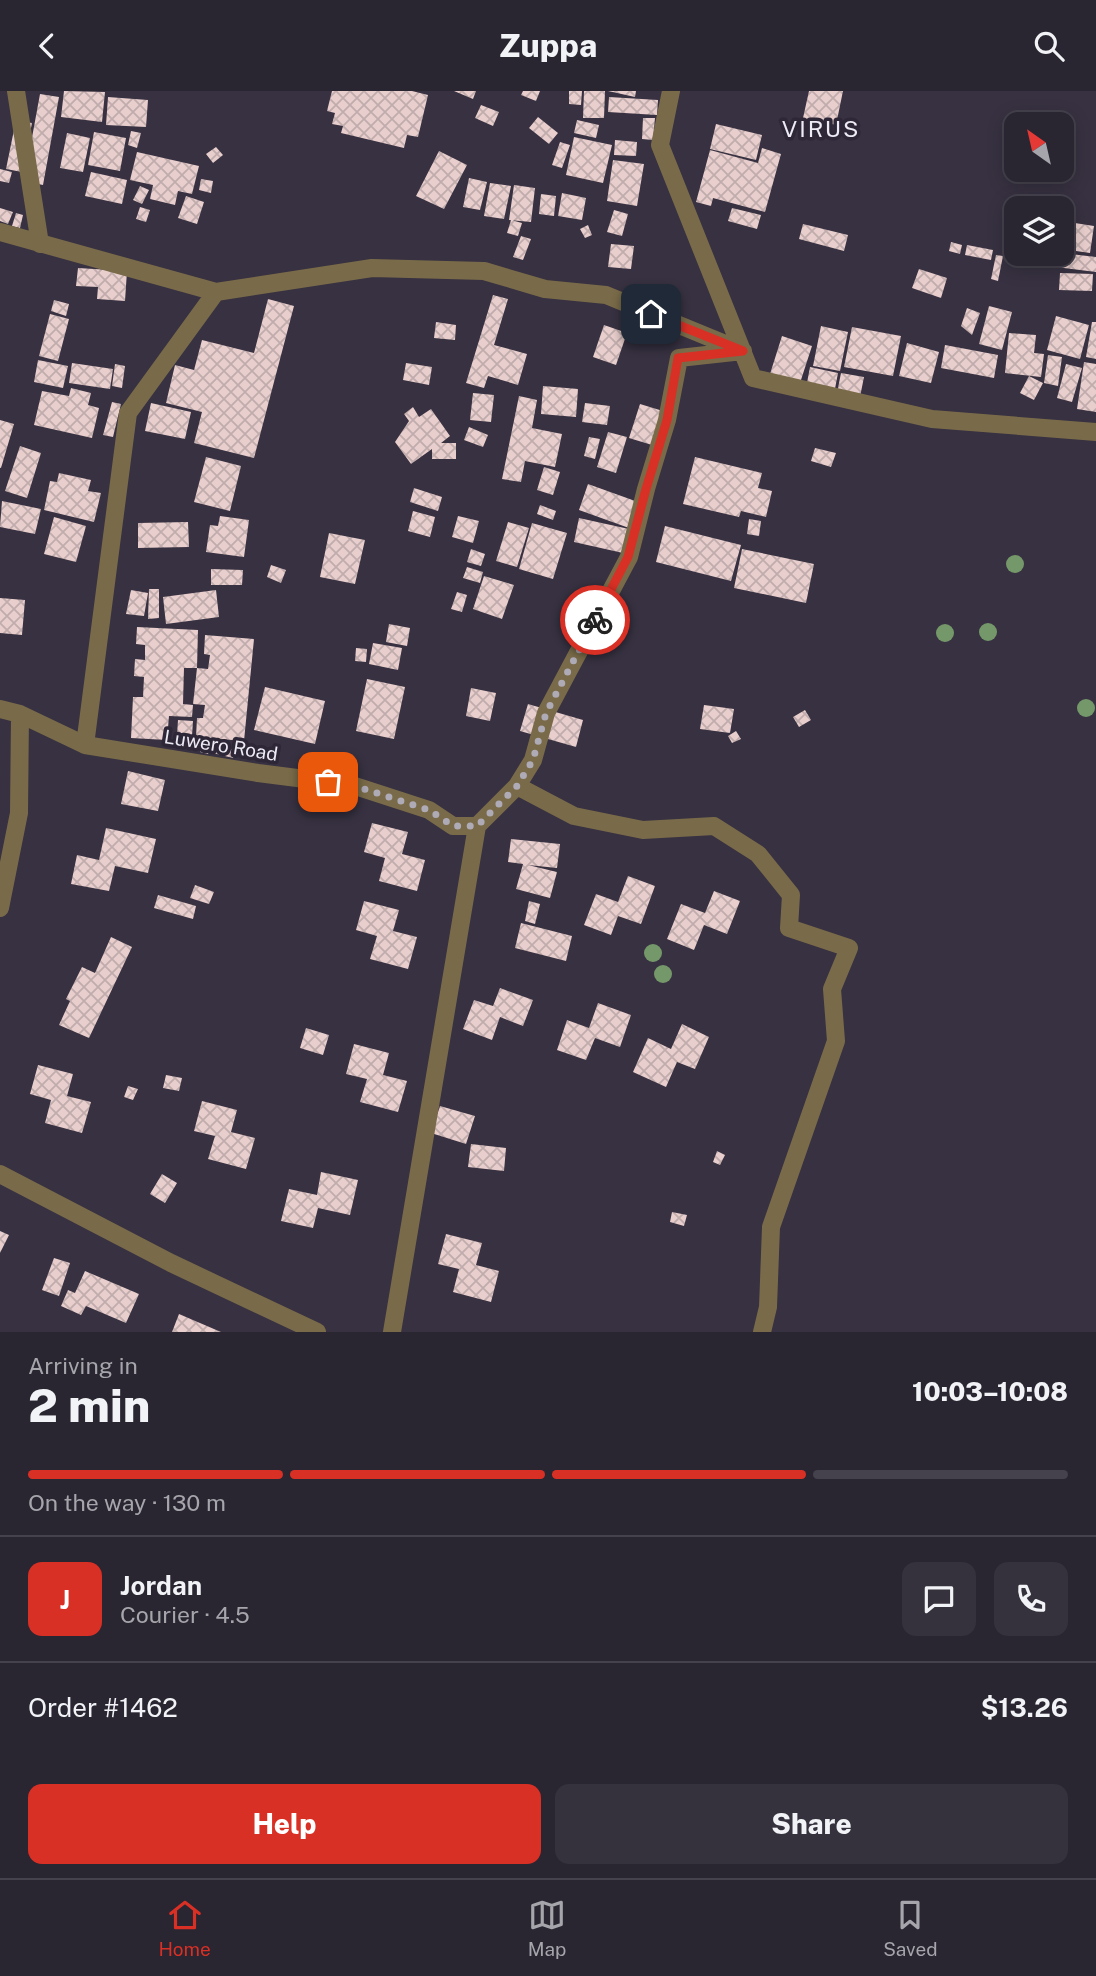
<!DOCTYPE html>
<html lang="en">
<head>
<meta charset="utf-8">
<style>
  :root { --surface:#292531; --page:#35313d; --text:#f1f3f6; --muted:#a5a5ab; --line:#45424d; --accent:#d93025 }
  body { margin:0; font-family:"Public Sans",sans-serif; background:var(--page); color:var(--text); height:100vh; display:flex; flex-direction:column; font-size:26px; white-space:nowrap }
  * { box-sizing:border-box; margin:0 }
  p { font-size:23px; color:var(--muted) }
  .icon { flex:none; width:38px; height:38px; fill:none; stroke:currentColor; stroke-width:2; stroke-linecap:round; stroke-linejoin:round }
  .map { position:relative; height:1241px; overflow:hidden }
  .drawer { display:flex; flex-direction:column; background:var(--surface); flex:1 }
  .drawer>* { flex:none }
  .needle { width:46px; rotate:326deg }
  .controls { position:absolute; left:1004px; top:21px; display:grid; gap:14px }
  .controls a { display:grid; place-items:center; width:70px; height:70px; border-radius:14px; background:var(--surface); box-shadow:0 4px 18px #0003,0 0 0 2px var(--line); font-size:35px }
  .pin { position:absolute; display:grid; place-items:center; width:60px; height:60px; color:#fff; margin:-30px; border-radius:14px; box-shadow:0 4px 10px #0006 }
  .courier { position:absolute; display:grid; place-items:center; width:70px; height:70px; margin:-35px; border:5px solid #d93025; border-radius:50%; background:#fff; color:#222; box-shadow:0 2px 9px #0007 }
  .overview em { font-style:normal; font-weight:800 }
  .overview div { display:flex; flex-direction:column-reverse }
  .overview { display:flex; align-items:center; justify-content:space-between; height:119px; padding:0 28px }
  h1 { font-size:46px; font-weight:800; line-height:52px }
  .bar { display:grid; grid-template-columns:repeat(4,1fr); gap:10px 7px; align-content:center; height:84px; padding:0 28px }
  .bar i { height:9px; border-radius:5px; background:var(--line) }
  .bar .current { background:var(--accent) }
  .bar p { grid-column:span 4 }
  .line { display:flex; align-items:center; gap:18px; padding:0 28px; border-top:2px solid var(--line) }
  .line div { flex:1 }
  .round { display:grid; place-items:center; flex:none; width:74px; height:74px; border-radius:14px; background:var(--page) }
  .primary-button { display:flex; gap:14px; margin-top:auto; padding:14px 28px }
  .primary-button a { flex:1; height:80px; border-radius:14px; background:var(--accent); color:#fff; font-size:28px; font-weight:800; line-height:80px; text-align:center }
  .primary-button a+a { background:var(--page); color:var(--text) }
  header { display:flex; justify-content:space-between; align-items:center; height:91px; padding:0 28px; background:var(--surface); font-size:32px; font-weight:800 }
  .dock { display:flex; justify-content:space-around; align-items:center; height:98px; border-top:2px solid var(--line); background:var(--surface); font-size:19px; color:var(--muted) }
  .dock a { display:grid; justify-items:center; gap:4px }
  .dock .current { color:var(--accent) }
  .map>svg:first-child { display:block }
  .building { fill:url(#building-cross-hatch) }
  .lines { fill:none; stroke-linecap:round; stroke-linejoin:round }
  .minor { stroke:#796b49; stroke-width:18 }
  .tree { fill:#75986a }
  .done { stroke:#aeaab6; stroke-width:7; stroke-dasharray:0 12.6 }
  .route { stroke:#d93025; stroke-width:9 }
  .labels { text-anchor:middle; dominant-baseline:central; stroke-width:7; stroke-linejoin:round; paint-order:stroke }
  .street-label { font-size:19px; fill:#eeebf5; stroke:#2d2737 }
  .quarter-label { font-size:23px; letter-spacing:2px; fill:#eeebf5; stroke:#2d2737 }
</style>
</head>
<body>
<header><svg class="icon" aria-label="back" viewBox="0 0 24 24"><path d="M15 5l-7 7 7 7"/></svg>Zuppa<svg class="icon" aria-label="search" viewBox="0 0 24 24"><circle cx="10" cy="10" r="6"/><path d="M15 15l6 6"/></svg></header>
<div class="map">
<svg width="1096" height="1241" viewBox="0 0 1096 1241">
  <defs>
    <pattern id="building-cross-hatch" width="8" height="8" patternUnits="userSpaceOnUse" patternTransform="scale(1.75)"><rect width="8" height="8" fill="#e8cecc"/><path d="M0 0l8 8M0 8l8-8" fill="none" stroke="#c0acac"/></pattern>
  </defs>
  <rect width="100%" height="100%" fill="#373141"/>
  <!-- building -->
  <path class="building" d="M64,0L105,1L102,31L61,26Z
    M332,0H412L428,4L418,46L407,44L404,57L341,42L343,35L332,33L335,22L327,20Z
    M454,0H476L473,8Z
    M523,0H540L536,10L521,4Z
    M569,0H582L581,14L569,13Z
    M584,0H605L604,27H583Z
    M608,0H636L635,6Z
    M809,0H843L836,34L803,27Z
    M40,3L59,6L43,94L24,90Z
    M108,6L148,9L146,36L106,34Z
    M609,6L658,9L657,24L608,21Z
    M481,14L499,21L493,35L475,27Z
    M538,26L558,42L549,53L529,37Z
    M643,27H655L653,49L642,48Z
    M16,29L32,32L22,81L6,78Z
    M577,29L599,34L596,47L574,42Z
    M716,33L762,44L756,69L710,58Z
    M131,40L141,42L137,57L128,54Z
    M94,41L126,47L120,80L88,74Z
    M67,42L90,47L83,81L60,77Z
    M574,46L612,54L603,92L566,84Z
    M615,49L637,51L636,65L614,64Z
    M560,51L570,54L562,77L552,74Z
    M216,56L223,64L213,72L206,63Z
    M762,57L781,63L765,121L713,107L711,115L696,111L710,59L758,72Z
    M439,60L467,74L444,118L416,105Z
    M137,61L199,75L192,103L178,100L175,114L150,108L153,94L130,89Z
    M613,69L644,73L637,115L607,110Z
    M0,78L12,81L9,92L0,90Z
    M91,81L127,89L122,113L85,105Z
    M469,87L487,91L480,119L463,116Z
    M201,88L213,90L211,102L199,99Z
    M490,92L511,95L504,128L484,125Z
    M514,94L535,97L531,131L509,129Z
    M140,95L149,99L142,113L133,109Z
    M562,102L586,107L582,129L558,125Z
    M541,103L556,105L554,125L539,123Z
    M186,105L204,111L197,133L178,127Z
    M140,116L150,119L146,131L136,128Z
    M0,117L13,121L8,133L0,130Z
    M732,117L761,124L757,138L728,130Z
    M614,119L628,123L622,145L607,141Z
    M16,122L23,124L20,137L12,135Z
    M511,129L522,132L518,145L507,142Z
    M1062,130L1094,135L1090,162L1062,158Z
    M803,133L848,144L844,160L799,148Z
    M588,134L592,144L585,147L580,138Z
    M521,145L531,148L523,169L513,166Z
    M951,151L962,154L960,163L949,160Z
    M611,153L634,155L631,178L608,176Z
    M967,154L993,159L991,169L965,164Z
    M1062,162L1096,166V181L1056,176L1058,163Z
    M996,164L1003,165L998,190L991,188Z
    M78,177L127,180L125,210L97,208L98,196L76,195Z
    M919,178L947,187L941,207L912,197Z
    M1060,182L1093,183L1092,200L1059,199Z
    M493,204L508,208L494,254L527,263L518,294L488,285L484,297L466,292Z
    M268,208L294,215L254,367L194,352L202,321L166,312L175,274L194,279L202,249L254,262Z
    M54,209L69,213L66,225L51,220Z
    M989,215L1012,221L1002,259L979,253Z
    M967,217L980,222L972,244L961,235Z
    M50,223L69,228L58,270L39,265Z
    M1056,225L1089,234L1080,268L1047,259Z
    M436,231L456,234L455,249L434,247Z
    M1092,231H1096V268L1086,266Z
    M604,234L627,242L616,274L593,266Z
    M821,235L848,241L840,280L813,275Z
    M852,236L901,245L893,285L844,276Z
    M1009,242L1036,244L1034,262L1044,263L1041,286L1005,282Z
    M782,245L812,255L800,292L770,283Z
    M907,252L939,261L931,292L899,285Z
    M945,254L998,264L994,287L941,277Z
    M1048,264L1062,266L1058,295L1044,292Z
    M38,269L68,275L63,297L34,291Z
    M1084,271L1096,273V321L1077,318Z
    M72,272L113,278L110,298L69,292Z
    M406,272L432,276L429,294L403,289Z
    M115,273L125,275L122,297L112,295Z
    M1066,273L1082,277L1072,311L1057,307Z
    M810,276L838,282L834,303L806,297Z
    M841,282L864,286L860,306L837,302Z
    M1029,285L1043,292L1034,309L1020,302Z
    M543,295L578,298L576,326L541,323Z
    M71,297L91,302L88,314L99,317L92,347L34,334L42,300L69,305Z
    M473,302L494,304L491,331L470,329Z
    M519,305L537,309L532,337L562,343L555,376L525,370L521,391L502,388Z
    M112,311L121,313L113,346L103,344Z
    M151,312L191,321L185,348L145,340Z
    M585,312L610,315L607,334L582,331Z
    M640,313L663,320L652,354L629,347Z
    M413,316L419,326L431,318L450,345L441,352H456V368H432V358L411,373L395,351L409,330L404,323Z
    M0,329L14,333L1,377H0Z
    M469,336L488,344L483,356L464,349Z
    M608,341L627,346L616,382L597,376Z
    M589,346L600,348L595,368L584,365Z
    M20,355L41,362L27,407L5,400Z
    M815,357L836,362L831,376L811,370Z
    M206,366L241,375L230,420L194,411Z
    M695,366L762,382L758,397L772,400L766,426L741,420L739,426L683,413Z
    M544,376L560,381L553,404L537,399Z
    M59,382L91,389L88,400L101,402L94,431L44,419L50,390L57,391Z
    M588,393L638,411L629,437L579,419Z
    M414,397L442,406L438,420L410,411Z
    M2,410L41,418L35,443L0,436Z
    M540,414L556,420L553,429L537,423Z
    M413,420L435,426L430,446L408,440Z
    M220,425L249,429L244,466L206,461L210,434L218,435Z
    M458,425L479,430L473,452L452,446Z
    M54,426L86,435L76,471L44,463Z
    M579,427L629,438L623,462L574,451Z
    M749,428L761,430L759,445L747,443Z
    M188,431L189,456L138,457V432Z
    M508,431L529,437L517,476L496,470Z
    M532,432L567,442L553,488L519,478Z
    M665,435L741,454L731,490L656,471Z
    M329,442L365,449L355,493L320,486Z
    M471,458L485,463L481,475L467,471Z
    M742,458L814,473L806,512L734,497Z
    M271,474L286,479L281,492L267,486Z
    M467,476L483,481L480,492L463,487Z
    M211,478L243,479L242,494H211Z
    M484,485L514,494L502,528L473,518Z
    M149,498H159V527L148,528Z
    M131,499L148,502L144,525L126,523Z
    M216,499L219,526L166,533L163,506Z
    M457,501L467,504L462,521L451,518Z
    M0,507L25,509L22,544L0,542Z
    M389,533L410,537L407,555L386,551Z
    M137,536L198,539L197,577H184L183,613L193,614L192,626L169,625L167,649L131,647L133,606H143L144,586L134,585L135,568L145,569V554L136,553Z
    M205,544L254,548L244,650L196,646L197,627H203L205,614L193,613L197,577L208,578L210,564L204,563Z
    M373,552L402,557L398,579L369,573Z
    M356,557L367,558L366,571L355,570Z
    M367,588L405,596L394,648L356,640Z
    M265,596L325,610L315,653L254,639Z
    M471,597L496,602L490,630L466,625Z
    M528,613L583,629L576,656L520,640Z
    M704,614L734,618L730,642L700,638Z
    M805,619L811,629L799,636L793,626Z
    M178,629L193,630L192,645L177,644Z
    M736,640L741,648L732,652L728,645Z
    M202,652L210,654L208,663L200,661Z
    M214,654L235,659L233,667L213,662Z
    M128,680L165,689L158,720L121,713Z
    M372,732L408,741L402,763L425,769L417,800L379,790L385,767L364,761Z
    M106,737L156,748L148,782L115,775L109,800L71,793L77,764L99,769Z
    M511,748L560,753L557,777L528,774L557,781L550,807L516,798L523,773L508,771Z
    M628,785L655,795L641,833L618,825L611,844L584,834L596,803L618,811Z
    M195,794L214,801L209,813L190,807Z
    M714,800L740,810L727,843L704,834L694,859L667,848L681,813L705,822Z
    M158,804L196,815L193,828L154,817Z
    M364,810L399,819L393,840L417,846L408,878L370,868L377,845L356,839Z
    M529,810L540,813L535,833L525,830Z
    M521,832L572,845L566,870L515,857Z
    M111,846L132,856L89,947L59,934L70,910L66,908L82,876L95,882Z
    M500,897L533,909L523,935L500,926L492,949L463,938L474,909L493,915Z
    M598,912L631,924L620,956L595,947L586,969L557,959L567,929L589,937Z
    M682,933L709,946L695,978L677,971L666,996L633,981L648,947L671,958Z
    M306,937L329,944L323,964L300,957Z
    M354,953L389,962L383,984L407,990L398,1021L360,1011L367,988L346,983Z
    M38,974L73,983L67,1005L91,1011L82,1042L45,1032L51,1009L30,1003Z
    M166,984L182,987L179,1000L163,997Z
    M128,995L138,998L133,1009L124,1006Z
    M202,1010L237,1019L231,1041L255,1047L246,1078L208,1068L215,1045L194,1040Z
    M440,1015L475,1025L466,1053L431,1042Z
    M471,1053L506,1057L504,1080L468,1076Z
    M717,1060L725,1064L720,1074L713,1071Z
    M321,1081L358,1089L350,1124L318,1117L313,1137L281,1130L289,1098L317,1104Z
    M162,1083L177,1092L165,1112L150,1103Z
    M672,1121L687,1124L684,1135L670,1131Z
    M0,1140L9,1144L0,1162Z
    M446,1143L482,1152L476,1174L499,1180L491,1211L453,1201L459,1178L438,1173Z
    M54,1167L70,1172L59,1205L42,1199Z
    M85,1180L139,1203L126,1232L86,1215L81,1224L61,1215L68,1199L75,1202Z
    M179,1223L221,1241H172Z"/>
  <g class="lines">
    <!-- minor -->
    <path class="minor" d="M16,0L40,153
      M671,0L660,54L753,287L932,328L1096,341
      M0,141L216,201L372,177L484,180L545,198L606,204L740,259
      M0,618L20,623L85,654L258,682L352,694L429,719L453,735H477
      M85,654L128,322L216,201
      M517,695L574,725L643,739L714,735L758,763L791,804L789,837L849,857L832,898L836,950L771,1136L768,1216L762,1241
      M0,817L19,722L20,623
      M0,1083L171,1172L317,1241
      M392,1241L477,735L517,695L533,669L546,622L629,466L646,398L667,329L679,267L743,260"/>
  </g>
  <!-- trees -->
  <g class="tree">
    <circle cx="1015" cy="473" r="9"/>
    <circle cx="988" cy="541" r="9"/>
    <circle cx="945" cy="542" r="9"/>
    <circle cx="1086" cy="617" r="9"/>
    <circle cx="653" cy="862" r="9"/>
    <circle cx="663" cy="883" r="9"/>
  </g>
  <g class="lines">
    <!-- done -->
    <path class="done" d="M328,691L352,694L429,719L453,735H477L517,695L533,669L546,622L595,529"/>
    <!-- route -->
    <path class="route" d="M595,529L628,466L646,398L667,329L678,267L743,260L651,223"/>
  </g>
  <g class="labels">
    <!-- street labels -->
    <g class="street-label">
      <text transform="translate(221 654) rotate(9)">Luwero Road</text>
    </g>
    <!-- quarter labels -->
    <g class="quarter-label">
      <text x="821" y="37">VIRUS</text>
    </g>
  </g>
</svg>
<div class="controls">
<a><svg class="needle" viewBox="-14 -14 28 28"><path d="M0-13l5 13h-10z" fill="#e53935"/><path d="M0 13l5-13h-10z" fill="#a5a5ab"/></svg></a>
<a><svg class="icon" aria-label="layers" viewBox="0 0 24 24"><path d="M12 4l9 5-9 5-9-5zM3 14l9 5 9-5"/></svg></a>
</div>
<div class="pin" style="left:328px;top:691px;background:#ea580c"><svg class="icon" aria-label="bag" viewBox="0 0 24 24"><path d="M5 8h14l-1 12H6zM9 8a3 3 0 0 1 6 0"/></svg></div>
<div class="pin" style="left:651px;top:223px;background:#1f2937"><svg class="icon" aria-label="home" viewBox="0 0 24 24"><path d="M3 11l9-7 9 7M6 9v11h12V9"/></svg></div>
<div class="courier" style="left:595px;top:529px"><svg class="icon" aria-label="bike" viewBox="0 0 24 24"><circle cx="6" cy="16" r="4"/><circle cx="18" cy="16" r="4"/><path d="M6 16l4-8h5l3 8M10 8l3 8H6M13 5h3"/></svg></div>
</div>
<section class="drawer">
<div class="overview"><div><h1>2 min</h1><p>Arriving in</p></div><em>10:03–10:08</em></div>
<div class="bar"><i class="current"></i><i class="current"></i><i class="current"></i><i></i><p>On the way · 130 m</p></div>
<div class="line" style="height:126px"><b class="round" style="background:var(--accent);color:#fff">J</b><div><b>Jordan</b><p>Courier · 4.5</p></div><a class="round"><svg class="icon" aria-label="chat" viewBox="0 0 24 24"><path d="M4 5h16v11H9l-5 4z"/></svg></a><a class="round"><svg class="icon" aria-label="phone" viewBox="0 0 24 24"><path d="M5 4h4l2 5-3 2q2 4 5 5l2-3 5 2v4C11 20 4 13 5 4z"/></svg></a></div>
<div class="line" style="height:91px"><div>Order #1462</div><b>$13.26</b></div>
<div class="primary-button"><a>Help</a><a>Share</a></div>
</section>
<nav class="dock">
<a class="current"><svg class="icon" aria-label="home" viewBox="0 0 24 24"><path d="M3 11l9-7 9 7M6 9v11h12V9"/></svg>Home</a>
<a><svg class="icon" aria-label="map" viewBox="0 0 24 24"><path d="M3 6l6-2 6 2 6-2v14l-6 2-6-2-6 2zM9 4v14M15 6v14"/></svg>Map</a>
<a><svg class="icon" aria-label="saved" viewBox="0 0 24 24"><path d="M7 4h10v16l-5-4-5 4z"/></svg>Saved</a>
</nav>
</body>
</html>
